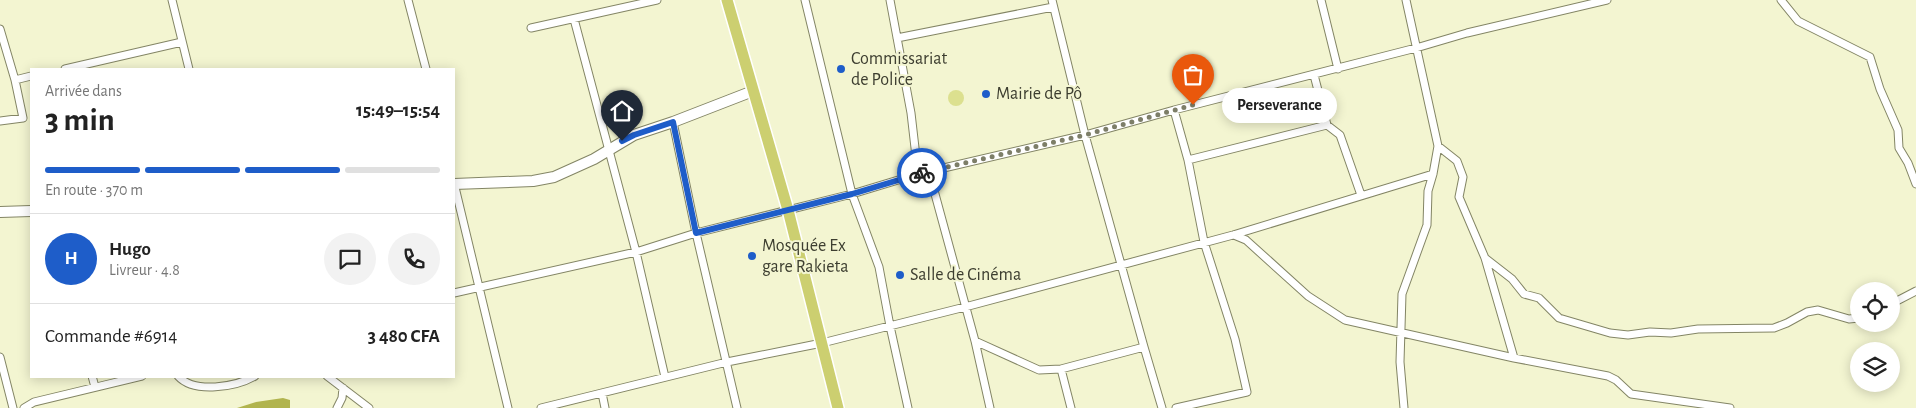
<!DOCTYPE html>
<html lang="fr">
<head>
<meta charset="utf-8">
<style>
  :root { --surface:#fff; --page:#f2f2f2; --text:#222; --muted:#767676; --line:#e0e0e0; --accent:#1e5dc9 }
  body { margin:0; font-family:"Alegreya Sans",sans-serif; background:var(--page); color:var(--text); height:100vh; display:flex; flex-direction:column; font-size:19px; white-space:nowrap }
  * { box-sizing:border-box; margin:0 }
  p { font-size:16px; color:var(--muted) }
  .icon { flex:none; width:28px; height:28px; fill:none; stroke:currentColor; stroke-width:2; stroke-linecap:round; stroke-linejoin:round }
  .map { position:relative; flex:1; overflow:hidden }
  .drawer { position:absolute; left:30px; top:68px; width:425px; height:310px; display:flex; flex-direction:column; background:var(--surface); border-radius:0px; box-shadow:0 2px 12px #0003 }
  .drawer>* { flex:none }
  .buttons { position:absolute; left:1850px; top:282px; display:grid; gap:10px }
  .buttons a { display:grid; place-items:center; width:50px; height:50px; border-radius:50%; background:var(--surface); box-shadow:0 2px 12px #0003; font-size:25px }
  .pin { position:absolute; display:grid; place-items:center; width:42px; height:42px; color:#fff; margin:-51px -21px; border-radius:50% 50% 50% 0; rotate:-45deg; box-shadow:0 0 5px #0007 }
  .pin .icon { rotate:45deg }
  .courier { position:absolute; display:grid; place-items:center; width:50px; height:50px; margin:-25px; border:4px solid #1e5dc9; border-radius:50%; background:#fff; color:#222; box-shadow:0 1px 6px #0007 }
  .bubble { position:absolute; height:35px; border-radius:18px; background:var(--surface); box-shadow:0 2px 12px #0003; font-size:16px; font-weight:700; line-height:35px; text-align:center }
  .summary em { font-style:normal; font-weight:700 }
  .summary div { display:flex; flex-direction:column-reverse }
  .summary { display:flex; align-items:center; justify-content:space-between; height:85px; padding:0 15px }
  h1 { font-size:32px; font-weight:700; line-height:38px }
  .bar { display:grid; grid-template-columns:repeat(4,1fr); gap:8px 5px; align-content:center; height:60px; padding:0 15px }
  .bar i { height:6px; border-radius:4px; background:var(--line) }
  .bar .on { background:var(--accent) }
  .bar p { grid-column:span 4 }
  .line { display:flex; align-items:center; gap:12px; padding:0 15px; border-top:1px solid var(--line) }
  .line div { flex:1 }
  .round { display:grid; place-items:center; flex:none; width:52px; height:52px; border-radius:26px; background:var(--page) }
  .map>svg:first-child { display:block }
  .green { fill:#dce08f }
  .water { fill:#b1b44e }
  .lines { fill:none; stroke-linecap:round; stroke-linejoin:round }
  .minor-casing { stroke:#838565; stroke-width:9 }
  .secondary-casing { stroke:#838565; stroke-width:12 }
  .trunk-casing { stroke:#fff; stroke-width:14 }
  .minor { stroke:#fff; stroke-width:7 }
  .secondary { stroke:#fff; stroke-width:10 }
  .trunk { stroke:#cccf70; stroke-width:11 }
  .done { stroke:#7d7e68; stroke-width:5; stroke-dasharray:0 9 }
  .route { stroke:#1e5dc9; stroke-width:6 }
  .poi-dot { fill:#1e5dc9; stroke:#f3f5d1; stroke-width:2 }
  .labels { text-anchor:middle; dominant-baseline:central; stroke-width:4; stroke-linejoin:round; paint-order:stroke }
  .poi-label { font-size:18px; fill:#3d3e30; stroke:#f3f5d1; text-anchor:start }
</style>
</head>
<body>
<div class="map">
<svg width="1916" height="408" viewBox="0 0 1916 408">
  <rect width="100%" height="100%" fill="#f3f5d1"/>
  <!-- green -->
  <path class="green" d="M948 98a8 8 0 1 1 16 0a8 8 0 1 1-16 0Z"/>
  <!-- water -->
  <path class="water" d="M283,398L290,400V408H237L256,402Z"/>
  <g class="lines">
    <!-- minor casing -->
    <g class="minor-casing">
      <path id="minor" d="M172,0L189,69
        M408,0L426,69
        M805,0L852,194L879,267L890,326L908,408
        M890,0L911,113L918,174
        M1052,0L1085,135L1144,347L1162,408
        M1321,0L1338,69
        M1781,0L1798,21L1870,57L1880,89L1898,130L1899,148L1908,163L1916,184
        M574,19L636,252L665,377
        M531,28L657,0
        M0,29L15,80L23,118L0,121
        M897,38L1053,7
        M65,69L182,42
        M1314,75L1327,125L1340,135L1361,195
        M15,80L31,76
        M1174,110L1188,160L1204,242L1235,339L1247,392L1176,408
        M673,122L696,233L737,408
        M1438,146L1457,161L1463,177L1459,197L1485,258L1514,358
        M1188,160L1327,125
        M929,172L975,341L990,408
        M454,183L508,408
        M1234,235L1246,240L1308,296L1345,320L1514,358L1608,376L1616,380L1631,394L1730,408
        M1485,258L1512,279L1524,294L1539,298L1559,318L1610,333L1628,335L1650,332L1671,333L1698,329L1774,328L1787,323L1807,312L1818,310L1849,319L1859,318
        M454,293L636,252L696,233L852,194L918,174L1085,135L1174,110L1416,48L1467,33L1607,0
        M1891,304L1916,291
        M975,341L1039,370L1061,369L1144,347
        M0,357L13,408
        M1061,369L1071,408
        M92,376L95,387
        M178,376C194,394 236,387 255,376
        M327,376L369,408
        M602,393L605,408
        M24,408L34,402L142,376
        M337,408L342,398L343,388
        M541,408L727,362L822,343L965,307L1233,235L1433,174
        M1404,408L1400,362L1402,294L1427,225L1428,191L1433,174L1438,146L1406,0"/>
    </g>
    <!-- secondary casing -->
    <g class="secondary-casing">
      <path id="secondary" d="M454,184L533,181L554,177L594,159L634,135L673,122L753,91
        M0,212L31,211"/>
    </g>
    <!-- trunk casing -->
    <g class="trunk-casing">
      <path id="trunk" d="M727,0L788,210L838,408"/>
    </g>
    <!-- minor -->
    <use href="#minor" class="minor"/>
    <!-- secondary -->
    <use href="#secondary" class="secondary"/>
    <!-- trunk -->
    <use href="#trunk" class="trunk"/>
  </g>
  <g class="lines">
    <!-- done -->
    <path class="done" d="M922,173L1085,135L1193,105"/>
    <!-- route -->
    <path class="route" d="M622,141L634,135L673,122L696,233L852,194L922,173"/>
  </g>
  <!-- markers -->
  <g class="poi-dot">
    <circle cx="841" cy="69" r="5"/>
    <circle cx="986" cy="94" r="5"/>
    <circle cx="752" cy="256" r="5"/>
    <circle cx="900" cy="275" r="5"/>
  </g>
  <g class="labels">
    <!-- poi labels -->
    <g class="poi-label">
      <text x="851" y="59">Commissariat<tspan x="851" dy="21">de Police</tspan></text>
      <text x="996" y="94">Mairie de Pô</text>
      <text x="762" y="246">Mosquée Ex<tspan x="762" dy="21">gare Rakieta</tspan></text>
      <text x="910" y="275">Salle de Cinéma</text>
    </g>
  </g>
</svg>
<div class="buttons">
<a><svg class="icon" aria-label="locate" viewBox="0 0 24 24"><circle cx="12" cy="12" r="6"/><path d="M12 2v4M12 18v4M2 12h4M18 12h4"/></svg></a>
<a><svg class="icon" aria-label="layers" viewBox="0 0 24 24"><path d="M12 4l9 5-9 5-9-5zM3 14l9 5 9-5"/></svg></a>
</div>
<div class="pin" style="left:1193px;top:105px;background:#ea580c"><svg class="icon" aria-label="bag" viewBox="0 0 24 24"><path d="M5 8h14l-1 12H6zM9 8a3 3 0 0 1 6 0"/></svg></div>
<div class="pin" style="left:622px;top:141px;background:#1f2937"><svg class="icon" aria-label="home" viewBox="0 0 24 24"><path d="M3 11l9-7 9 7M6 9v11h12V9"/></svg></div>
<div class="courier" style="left:922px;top:173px"><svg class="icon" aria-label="bike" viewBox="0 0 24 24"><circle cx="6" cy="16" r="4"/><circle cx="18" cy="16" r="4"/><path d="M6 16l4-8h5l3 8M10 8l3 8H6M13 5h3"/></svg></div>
<div class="bubble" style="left:1222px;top:88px;width:115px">Perseverance</div>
<section class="drawer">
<div class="summary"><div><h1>3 min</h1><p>Arrivée dans</p></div><em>15:49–15:54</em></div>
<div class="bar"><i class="on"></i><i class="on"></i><i class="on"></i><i></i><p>En route · 370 m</p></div>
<div class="line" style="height:90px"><b class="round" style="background:var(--accent);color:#fff">H</b><div><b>Hugo</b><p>Livreur · 4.8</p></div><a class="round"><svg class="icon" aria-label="chat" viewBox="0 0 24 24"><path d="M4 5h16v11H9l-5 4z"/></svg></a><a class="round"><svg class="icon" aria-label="phone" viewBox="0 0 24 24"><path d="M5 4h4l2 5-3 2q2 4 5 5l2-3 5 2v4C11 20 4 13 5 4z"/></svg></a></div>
<div class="line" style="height:65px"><div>Commande #6914</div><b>3 480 CFA</b></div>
</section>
</div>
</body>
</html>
